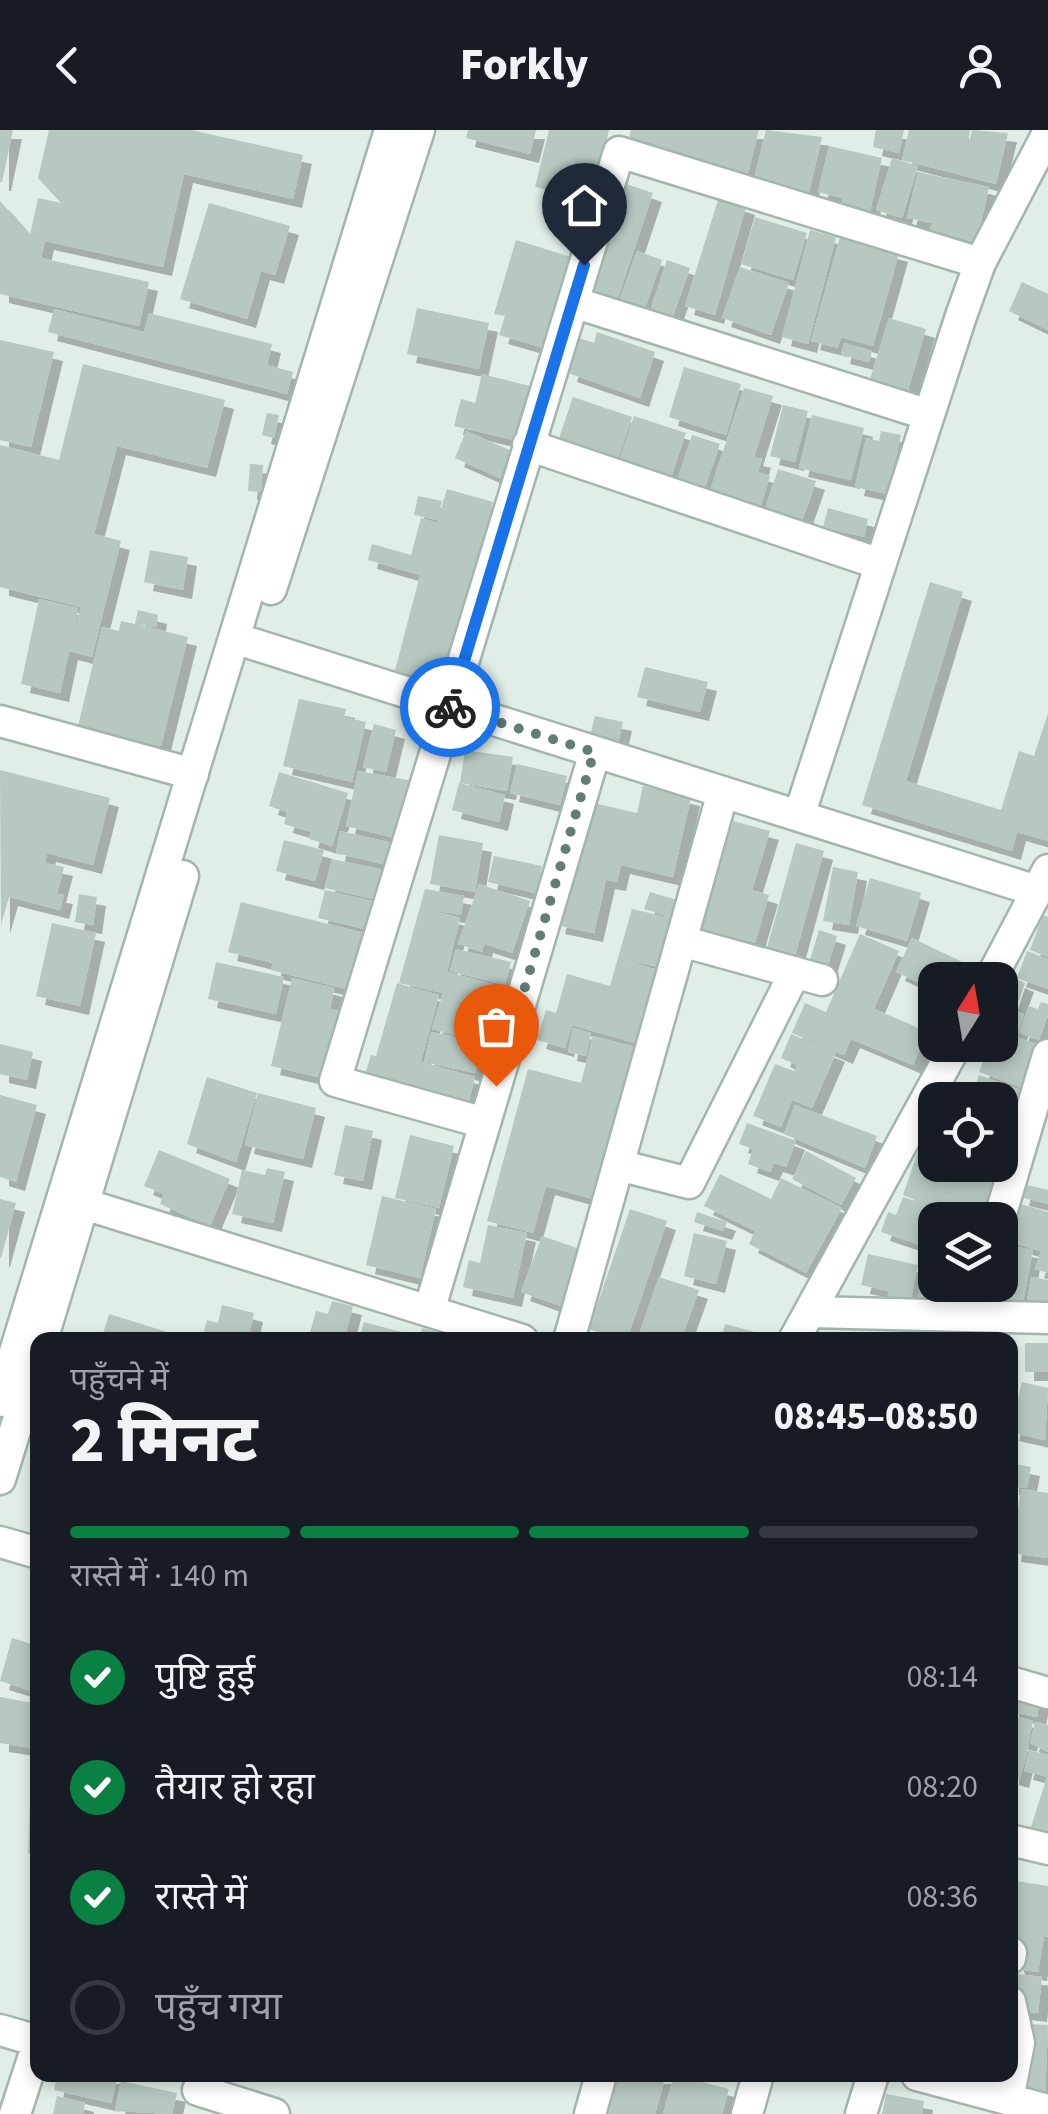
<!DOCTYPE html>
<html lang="hi">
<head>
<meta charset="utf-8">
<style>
  :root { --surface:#171b24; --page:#20242c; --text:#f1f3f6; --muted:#9ea1a6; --line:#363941; --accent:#0b8043 }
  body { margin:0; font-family:"Source Sans 3","Noto Sans Devanagari",sans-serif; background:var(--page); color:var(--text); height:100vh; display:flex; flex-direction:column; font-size:38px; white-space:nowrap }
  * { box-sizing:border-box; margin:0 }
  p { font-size:32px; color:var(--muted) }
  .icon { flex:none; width:55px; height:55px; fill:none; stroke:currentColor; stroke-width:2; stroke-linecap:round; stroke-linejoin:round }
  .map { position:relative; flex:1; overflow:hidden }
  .drawer { position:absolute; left:30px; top:1202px; width:988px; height:750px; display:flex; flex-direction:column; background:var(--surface); border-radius:20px; box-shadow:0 5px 15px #0003 }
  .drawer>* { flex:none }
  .needle { width:65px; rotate:11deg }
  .tools { position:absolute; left:918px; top:832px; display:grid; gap:20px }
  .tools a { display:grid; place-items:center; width:100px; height:100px; border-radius:20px; background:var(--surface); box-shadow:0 5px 15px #0003; font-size:50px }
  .pin { position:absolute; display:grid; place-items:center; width:85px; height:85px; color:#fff; margin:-102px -42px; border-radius:50% 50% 50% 0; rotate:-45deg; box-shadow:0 0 10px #0007 }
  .pin .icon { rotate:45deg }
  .courier { position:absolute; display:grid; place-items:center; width:100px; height:100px; margin:-50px; border:8px solid #1a73e8; border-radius:50%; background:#fff; color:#222; box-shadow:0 2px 12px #0007 }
  .overview em { font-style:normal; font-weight:800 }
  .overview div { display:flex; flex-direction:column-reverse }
  .overview { display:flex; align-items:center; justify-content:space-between; height:170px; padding:0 40px }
  h1 { font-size:65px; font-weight:800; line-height:75px }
  .bar { display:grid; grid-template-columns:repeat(4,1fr); gap:15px 10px; align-content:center; height:120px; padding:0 40px }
  .bar i { height:12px; border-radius:8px; background:var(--line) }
  .bar .active { background:var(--accent) }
  .bar p { grid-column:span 4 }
  ol { padding:0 40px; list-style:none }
  li { display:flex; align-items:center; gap:30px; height:110px }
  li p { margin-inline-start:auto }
  li .icon { padding:10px; border-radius:50%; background:var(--accent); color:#fff; stroke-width:4 }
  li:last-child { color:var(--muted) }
  li i { width:55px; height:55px; border:5px solid var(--line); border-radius:50% }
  header { display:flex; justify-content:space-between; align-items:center; height:130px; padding:0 40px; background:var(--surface); font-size:45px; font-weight:800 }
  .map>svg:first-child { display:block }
  .building { fill:#b6c8c0; filter:url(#shadow) }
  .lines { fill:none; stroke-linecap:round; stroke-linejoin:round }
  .minor-casing { stroke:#a3b6ae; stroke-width:35 }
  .minor { stroke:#fff; stroke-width:30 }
  .done { stroke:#637d74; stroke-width:10; stroke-dasharray:0 18 }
  .route { stroke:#1a73e8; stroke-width:12 }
</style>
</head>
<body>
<header><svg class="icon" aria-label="back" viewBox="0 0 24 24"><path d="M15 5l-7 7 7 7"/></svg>Forkly<svg class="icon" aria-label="person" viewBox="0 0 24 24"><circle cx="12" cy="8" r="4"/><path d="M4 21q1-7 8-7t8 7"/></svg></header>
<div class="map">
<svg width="1048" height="1984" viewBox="0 0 1048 1984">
  <defs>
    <filter id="shadow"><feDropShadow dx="9" dy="9" stdDeviation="0" flood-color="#0004"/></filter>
  </defs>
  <rect width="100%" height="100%" fill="#e1ede7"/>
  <!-- building -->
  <path class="building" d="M0,0H13L2,52H0Z
    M49,0H191L303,25L293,69L184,44L163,137L45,111L41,128L149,152L139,196L0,164V71L30,105L38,68L61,73L38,48Z
    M468,0H536L530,24L466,8Z
    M549,0H609L592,71L535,57Z
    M631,0H759L748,43L628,13Z
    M766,0L822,7L809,62L754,49Z
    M876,0H904L899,23L873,17Z
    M909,0H970L965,30L972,0L1008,3L996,54L902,30Z
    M829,16L882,28L870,81L841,74L843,68L818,62Z
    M892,28L918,36L902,88L876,80Z
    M918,42L989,57L976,115L929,104L932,93L907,88Z
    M620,52L653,63L617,171L585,160Z
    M719,67L746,76L715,185L685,176Z
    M209,73L290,96L275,145L261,141L247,189L180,169Z
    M755,87L807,103L793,150L741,134Z
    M810,100L836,107L808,214L782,207Z
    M840,107L899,123L873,216L841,207L838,218L811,211Z
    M516,110L571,127L544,218L499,205L505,186L494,184Z
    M637,121L662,130L645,178L620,169Z
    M667,130L690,138L673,186L651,178Z
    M740,137L789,153L771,205L722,188Z
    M1022,152L1048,164V200L1009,181Z
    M417,178L489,193L479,239L407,224Z
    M54,179L144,202L149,183L272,214L267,235L293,242L287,264L48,202Z
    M889,188L926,199L908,260L870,249Z
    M597,202L655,222L640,268L568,243L579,208L594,213Z
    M0,210L54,222L31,317L0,310Z
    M844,213L872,221L869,232L841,225Z
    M83,234L225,270L207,338L117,316L94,404L121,411L92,527L69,521L60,563L21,554L39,469L78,478L74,503L81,477L0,457V315L59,330Z
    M684,237L741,254L726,305L669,287Z
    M482,244L530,256L517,311L454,296L461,269L475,273Z
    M744,258L773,266L754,327L762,329L758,342L770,346L758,385L707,370Z
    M573,267L632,287L616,335L557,314Z
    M783,275L808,281L795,332L770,326Z
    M267,283L279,285L274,308L262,305Z
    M812,285L864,298L851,350L799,338Z
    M634,286L686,303L668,356L617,338Z
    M466,301L514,322L502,349L455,328Z
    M881,301L901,305L888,364L855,357L866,308L879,311Z
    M692,305L720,314L701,369L674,361Z
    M250,334L263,335L261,362L248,361Z
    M778,339L816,351L801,394L764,382Z
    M447,359L493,372L440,560L393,548L420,445L368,430L372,414L411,425L421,388L437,393Z
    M418,366L442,371L437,390L414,385Z
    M828,378L868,389L864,407L823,397Z
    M150,420L188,427L183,460L144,452Z
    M930,452L963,462L906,651L1001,680L1019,621L1034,626L1048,583V711L1017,702L1012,721L862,675Z
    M138,480L158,485L156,497L139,495L188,507L161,616L78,596L102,497L119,501L121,491L135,494Z
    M645,537L708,552L700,582L637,567Z
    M299,569L346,579L344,587L366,592L352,652L283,636Z
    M595,586L623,592L617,617L589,610Z
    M374,594L396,600L386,642L363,637Z
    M465,620L513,627L507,661L460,653Z
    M517,634L567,646L560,675L510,663Z
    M0,640L110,668L93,735L47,723L45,733L64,737L57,764L64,765L60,780L9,767L1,795Z
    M358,641L413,651L399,709L346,696Z
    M279,642L348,663L332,716L309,709L311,702L284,694L287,682L269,676Z
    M459,653L505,665L499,692L452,680Z
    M643,656L691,667L673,747L621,735L617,752L606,750L594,803L556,795L589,672L637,683Z
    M733,691L770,701L752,760L769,765L752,823L699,808Z
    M340,701L392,713L387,735L336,723Z
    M439,705L483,713L475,762L430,754Z
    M284,710L324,720L315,751L276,741Z
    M796,713L824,721L793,833L765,825Z
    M494,726L542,736L536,763L488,752Z
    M332,729L389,741L382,771L325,758Z
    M833,737L858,742L849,795L823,791Z
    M870,748L921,763L907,811L856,796Z
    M479,754L530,771L512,823L484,814L482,822L458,814Z
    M425,759L464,766L461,785L427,779L460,788L447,842L511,859L504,885L495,882L475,943L424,932L431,902L478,911L432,899L443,863L399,853Z
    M325,760L380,773L373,801L318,788Z
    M650,762L684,772L678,789L644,779Z
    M79,764L97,767L93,795L75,792Z
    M241,772L368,804L354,861L271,840L273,833L228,822Z
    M632,779L680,790L669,839L625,830L661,841L642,915L572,895L565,918L537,910L546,880L556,883L567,844L610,856Z
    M1043,785L1048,787V827L1030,820Z
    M52,793L96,803L80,876L36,866Z
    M819,800L837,806L828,835L810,830Z
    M860,804L899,821L874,879L935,905L931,923L920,918L913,935L851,909L844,925L792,903L805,873L826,882Z
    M912,808L975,838L969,850H935V860L896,842Z
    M456,819L511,832L505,855L450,841Z
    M1027,821L1048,829V859L1017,848Z
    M216,832L284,847L276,884L208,869Z
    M292,848L334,858L330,879L345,882L336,924L328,922L322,948L271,936Z
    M1016,849L1025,853L1015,881L1024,884L1017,904L1000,899Z
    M397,853L439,865L421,931L414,930L475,947L467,980L363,951L371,925L376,926Z
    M1041,872L1048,874V885L1039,910L1019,903L1029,876L1038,879Z
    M573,898L591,903L586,926L568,922Z
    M1000,901L1038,915L1022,958L979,942L989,915H1000Z
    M791,904L836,923L812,978L792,970L781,997L753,986L775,934L794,941L797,935L781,928Z
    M593,906L639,918L597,1070L546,1056L533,1103L487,1091L528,939L581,953Z
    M0,914L33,922L27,950L0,944Z
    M979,945L1023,961L1014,985L1008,983L1001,1003L1000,970H962L964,966L971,968Z
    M207,947L257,963L236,1032L187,1014Z
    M258,963L316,978L303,1029L245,1015Z
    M0,965L37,975L16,1052L0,1047Z
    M795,975L877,1006L865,1038L784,1004Z
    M747,993L796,1011L786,1037L774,1033L770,1042L748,1034L753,1019L739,1014Z
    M345,995L373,1001L363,1051L334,1045Z
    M410,1005L454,1016L439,1078L395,1068Z
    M159,1020L230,1049L210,1096L160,1074L164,1064L144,1056Z
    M806,1021L856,1048L841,1075L792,1049Z
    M918,1021L935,1027V1035H955L942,1081L957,1035L996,1046L984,1085L969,1081L966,1090H935L929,1118L881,1102L888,1082L896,1085L903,1067L935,1078L903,1065Z
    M267,1038L285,1042L273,1093L232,1084L242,1040L265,1045Z
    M720,1044L771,1069L781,1048L842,1078L806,1143L749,1114L755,1101L704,1076Z
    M1023,1054L1048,1060V1074L1020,1067Z
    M382,1066L436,1079L420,1148L366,1135Z
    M0,1069L16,1073L1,1128L0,1127Z
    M1017,1073L1048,1082V1143L1035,1139L1041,1121L1006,1111Z
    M630,1079L667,1091L627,1210H620L589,1199Z
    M697,1082L727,1092L723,1101L694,1092Z
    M488,1095L527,1103L513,1168L463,1157L469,1130L480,1133Z
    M694,1103L727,1111L716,1154L684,1146Z
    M542,1106L580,1119L560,1176L521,1162Z
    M1007,1115L1033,1120L1023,1172L998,1168Z
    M925,1123L935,1125V1155H956L957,1182L917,1176Z
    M868,1124L918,1135L909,1177L886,1172L889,1161L861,1155Z
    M659,1147L699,1160L681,1210H637Z
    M1031,1147L1048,1150V1175L1027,1172Z
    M332,1171L353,1176L344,1210H308L316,1181L328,1184Z
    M222,1175L254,1183L248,1210H202L207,1190L218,1193Z
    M109,1184L180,1206L179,1210H101Z
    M364,1192L420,1207L422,1198L441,1203L440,1210H359Z
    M725,1194L770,1206L769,1210H721Z
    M1025,1213H1048V1242H1025Z
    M1022,1252L1048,1258L1045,1310L1010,1302Z
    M1010,1333L1031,1337L1027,1358L1010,1356Z
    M1021,1359L1048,1363V1428L1012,1423Z
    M12,1508L38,1516V1563L0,1551Z
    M1010,1566L1040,1570L1037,1587L1010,1582Z
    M0,1567L38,1574V1619L0,1613Z
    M1010,1585L1033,1591L1028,1613L1010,1608Z
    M1035,1592L1048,1595V1622L1030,1613Z
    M1010,1610L1029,1614L1020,1649L1010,1646Z
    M1029,1620L1048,1625V1647L1024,1641Z
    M1047,1647H1048V1712L1028,1706Z
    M30,1672L38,1676V1726L28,1723Z
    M1010,1750L1048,1756V1807L1044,1806L1038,1842L1017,1839L1010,1817Z
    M1018,1844L1042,1847L1038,1883L1014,1880Z
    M1026,1894L1048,1895L1045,1966L1022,1965Z
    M57,1945H118L111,1973L54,1960Z
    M614,1945H666L655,1984H603Z
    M674,1945L729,1959L722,1984H663Z
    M121,1951L177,1963L172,1984L115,1981Z
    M886,1964L924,1971L922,1984H882Z
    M57,1966L85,1973L83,1984H53Z"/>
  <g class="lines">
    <!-- minor casing -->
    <g class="minor-casing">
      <path id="minor" d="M573,172L929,285
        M528,315L880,434
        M271,459L419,0
        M234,508L1037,761
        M0,591L193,644
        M799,686L961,186L980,133L1048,3
        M681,811L822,850
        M990,850L1048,740
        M485,993L595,622
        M618,1035L689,1053L795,842
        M84,1074L522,1210
        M999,1090L1048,925
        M429,1181L485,993L335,951L619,22L980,133
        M810,1182L1048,1188
        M967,1186L977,1155
        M42,1210L183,746
        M569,1210L723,662
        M794,1210L956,915
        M0,1271L390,0
        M0,1349L38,1226
        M0,1412L38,1423
        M1010,1552L1048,1563
        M1010,1710L1048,1719
        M1010,1828L1011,1823
        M0,1900L38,1911
        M917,1945L1048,1980
        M198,1960L274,1984
        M1008,1969L1019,1913L1010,1872
        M15,1984L38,1913
        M590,1984L601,1945
        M747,1984L758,1945
        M861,1984L873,1945"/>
    </g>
    <!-- minor -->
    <use href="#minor" class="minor"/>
  </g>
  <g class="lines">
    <!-- done -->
    <path class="done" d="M450,577L594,622L496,956"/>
    <!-- route -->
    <path class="route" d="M450,577L584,135"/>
  </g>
</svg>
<div class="tools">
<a><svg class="needle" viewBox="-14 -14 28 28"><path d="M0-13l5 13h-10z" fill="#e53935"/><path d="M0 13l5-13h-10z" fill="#9ea1a6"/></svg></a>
<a><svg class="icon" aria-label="locate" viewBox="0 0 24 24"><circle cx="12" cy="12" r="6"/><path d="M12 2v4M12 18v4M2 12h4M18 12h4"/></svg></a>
<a><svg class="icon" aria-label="layers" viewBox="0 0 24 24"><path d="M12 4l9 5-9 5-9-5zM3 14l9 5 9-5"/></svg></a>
</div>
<div class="pin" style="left:496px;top:956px;background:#ea580c"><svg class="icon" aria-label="bag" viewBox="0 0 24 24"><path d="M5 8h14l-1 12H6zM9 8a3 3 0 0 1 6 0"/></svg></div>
<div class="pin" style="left:584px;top:135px;background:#1f2937"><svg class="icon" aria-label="home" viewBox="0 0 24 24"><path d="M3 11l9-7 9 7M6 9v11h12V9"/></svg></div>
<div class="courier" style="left:450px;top:577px"><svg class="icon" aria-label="bike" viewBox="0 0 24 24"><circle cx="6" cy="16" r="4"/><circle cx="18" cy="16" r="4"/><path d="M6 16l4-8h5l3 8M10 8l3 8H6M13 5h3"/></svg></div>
<section class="drawer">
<div class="overview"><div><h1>2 मिनट</h1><p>पहुँचने में</p></div><em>08:45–08:50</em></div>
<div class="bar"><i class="active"></i><i class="active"></i><i class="active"></i><i></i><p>रास्ते में · 140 m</p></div>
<ol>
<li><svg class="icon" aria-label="check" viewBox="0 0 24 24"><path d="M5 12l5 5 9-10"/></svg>पुष्टि हुई<p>08:14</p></li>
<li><svg class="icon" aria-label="check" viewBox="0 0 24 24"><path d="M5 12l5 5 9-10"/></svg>तैयार हो रहा<p>08:20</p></li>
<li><svg class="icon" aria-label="check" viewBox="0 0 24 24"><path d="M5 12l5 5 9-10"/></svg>रास्ते में<p>08:36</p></li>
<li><i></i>पहुँच गया</li>
</ol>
</section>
</div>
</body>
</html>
